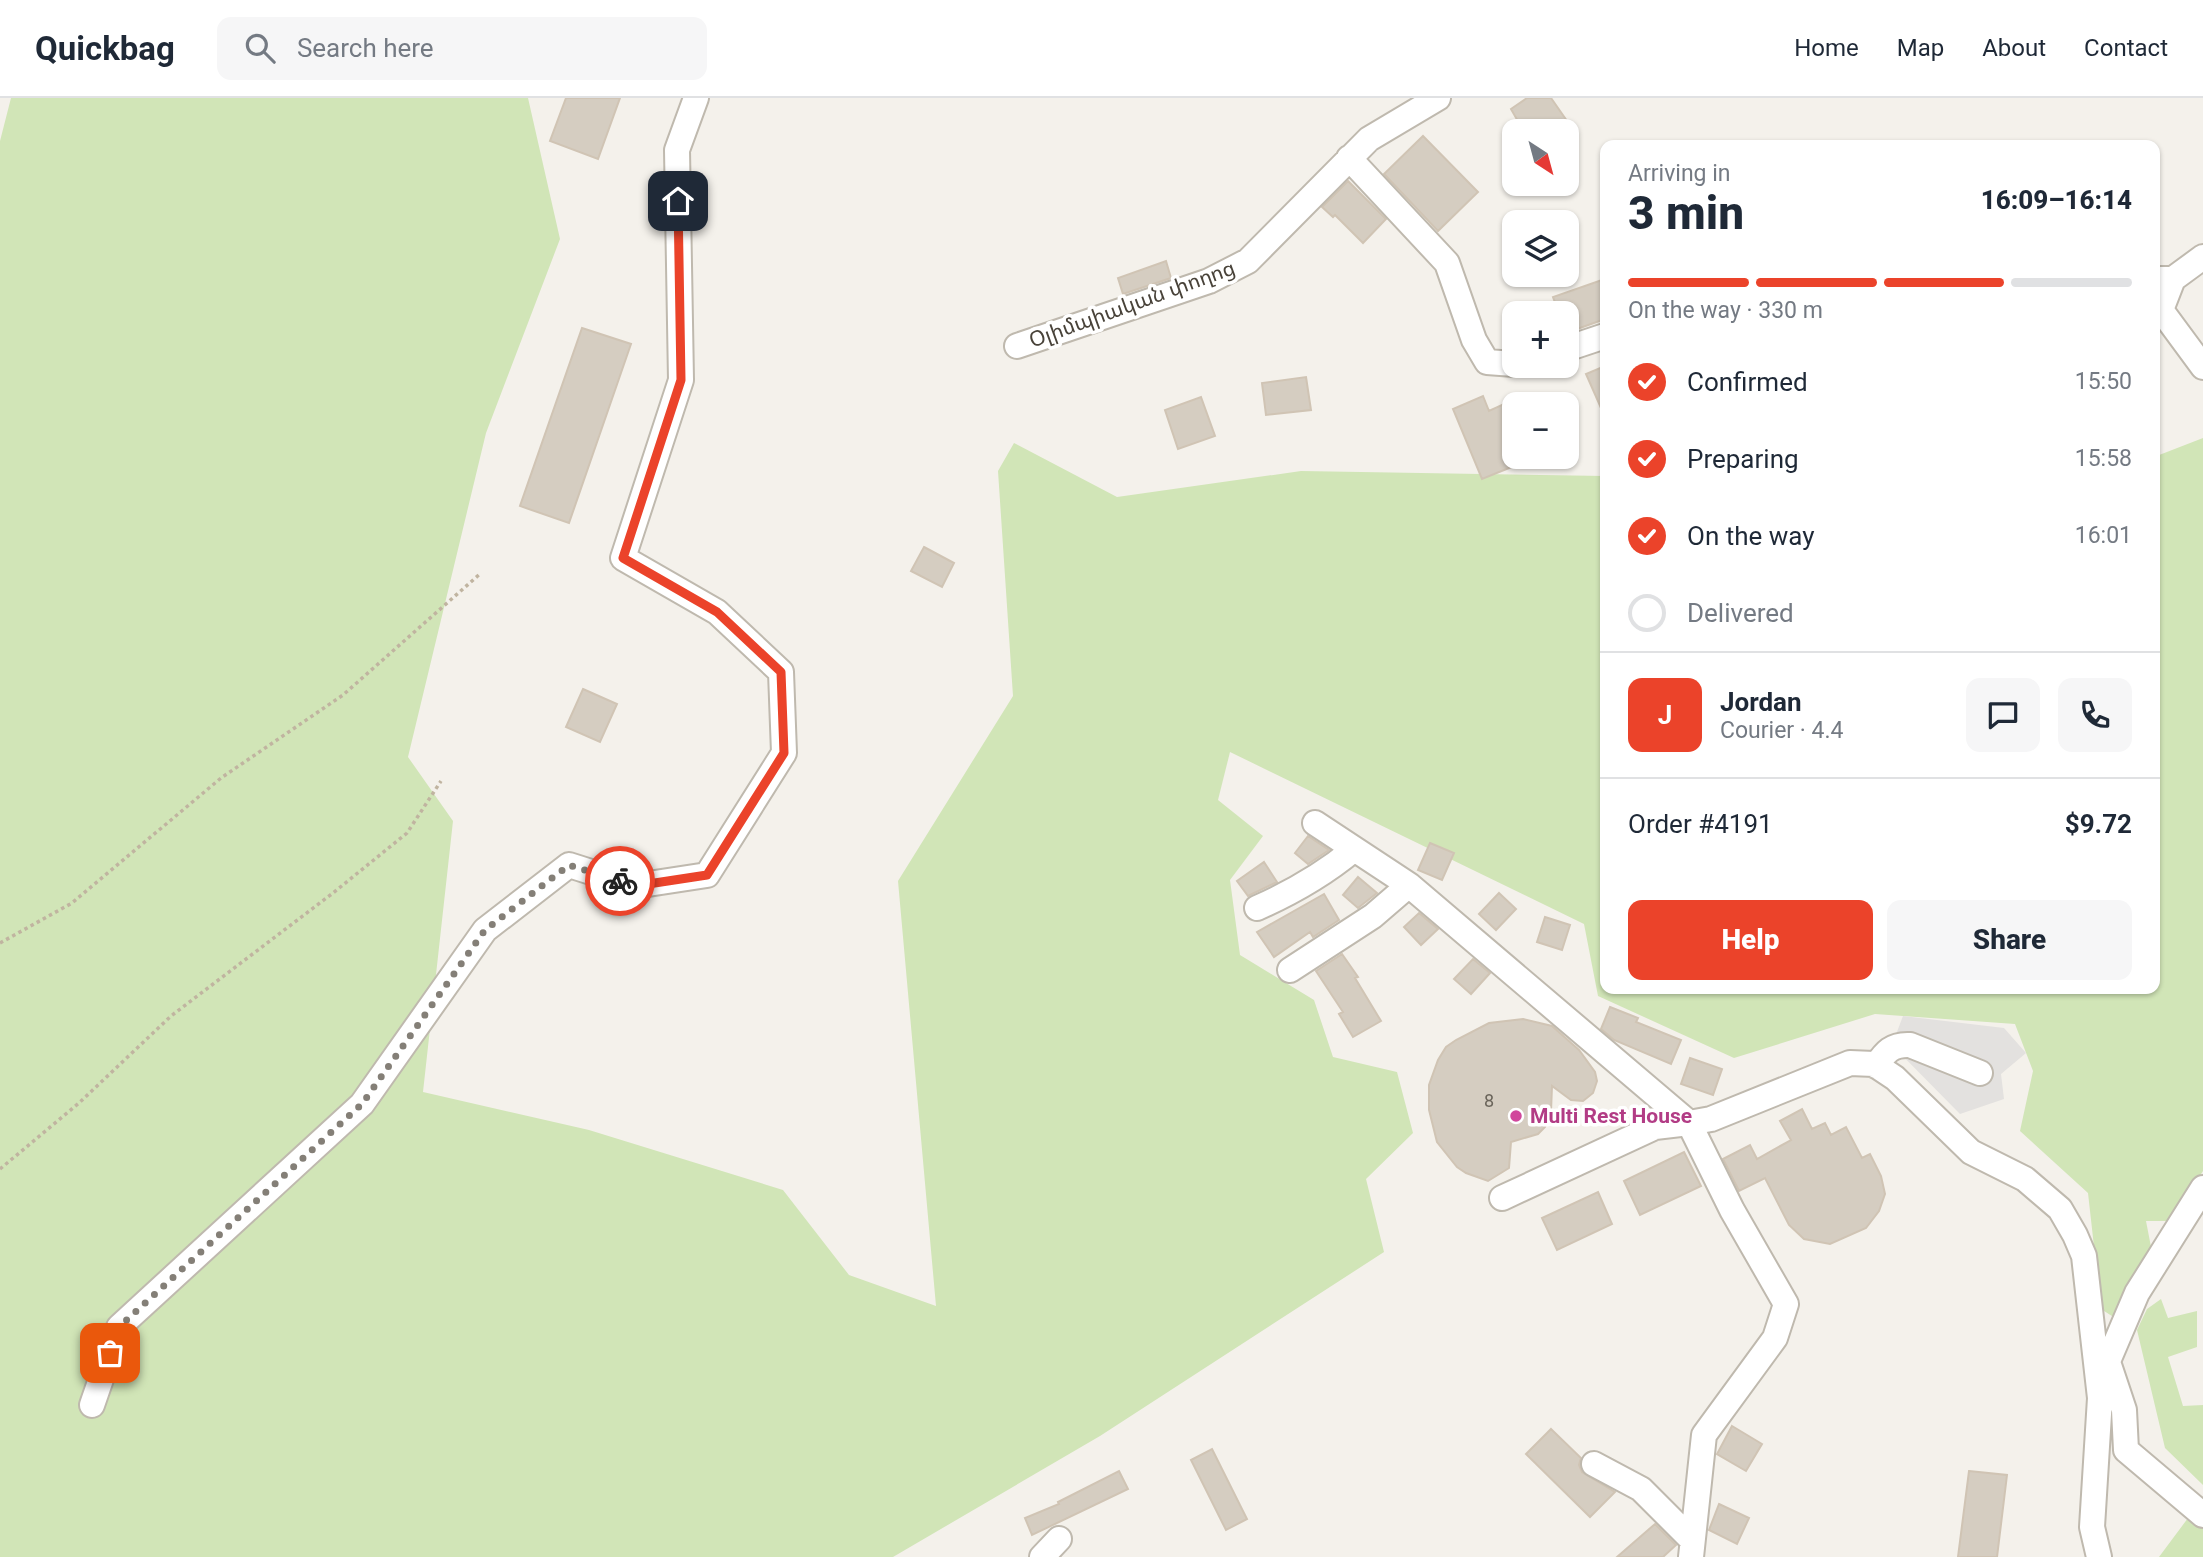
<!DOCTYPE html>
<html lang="en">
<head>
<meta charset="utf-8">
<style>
  :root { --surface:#fff; --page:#f6f6f7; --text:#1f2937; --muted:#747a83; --line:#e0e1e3; --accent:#eb432a }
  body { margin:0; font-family:Roboto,"Noto Sans Armenian",sans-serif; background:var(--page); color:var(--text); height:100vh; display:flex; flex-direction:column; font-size:26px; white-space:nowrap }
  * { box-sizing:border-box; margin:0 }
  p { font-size:23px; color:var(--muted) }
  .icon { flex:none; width:38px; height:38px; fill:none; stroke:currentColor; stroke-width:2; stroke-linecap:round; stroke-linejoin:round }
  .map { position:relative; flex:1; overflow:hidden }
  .side { position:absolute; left:1600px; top:42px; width:560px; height:854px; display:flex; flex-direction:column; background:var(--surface); border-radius:14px; box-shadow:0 2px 5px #0004 }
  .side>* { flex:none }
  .needle { width:46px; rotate:144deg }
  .tools { position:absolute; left:1502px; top:21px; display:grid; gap:14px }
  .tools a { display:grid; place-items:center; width:77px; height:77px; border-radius:14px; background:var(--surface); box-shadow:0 2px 5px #0004; font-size:35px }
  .pin { position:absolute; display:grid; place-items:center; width:60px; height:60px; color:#fff; margin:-30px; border-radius:14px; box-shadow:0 4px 10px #0006 }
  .courier { position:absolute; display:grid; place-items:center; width:70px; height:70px; margin:-35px; border:5px solid #eb432a; border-radius:50%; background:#fff; color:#222; box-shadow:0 2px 9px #0007 }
  .overview em { font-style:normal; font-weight:800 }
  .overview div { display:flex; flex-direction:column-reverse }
  .overview { display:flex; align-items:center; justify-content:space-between; height:119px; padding:0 28px }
  h1 { font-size:46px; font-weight:800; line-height:52px }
  .bar { display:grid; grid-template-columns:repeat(4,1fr); gap:10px 7px; align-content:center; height:84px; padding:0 28px }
  .bar i { height:9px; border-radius:5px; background:var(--line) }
  .bar .on { background:var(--accent) }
  .bar p { grid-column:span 4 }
  .line { display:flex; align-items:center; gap:18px; padding:0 28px; border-top:2px solid var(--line) }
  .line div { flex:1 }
  .round { display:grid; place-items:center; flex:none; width:74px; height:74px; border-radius:14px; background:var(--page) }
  ol { padding:0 28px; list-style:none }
  li { display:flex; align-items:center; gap:21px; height:77px }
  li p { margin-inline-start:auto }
  li .icon { padding:7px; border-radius:50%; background:var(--accent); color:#fff; stroke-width:4 }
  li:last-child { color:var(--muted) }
  li i { width:38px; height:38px; border:4px solid var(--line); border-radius:50% }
  .primary-button { display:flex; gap:14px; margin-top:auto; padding:14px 28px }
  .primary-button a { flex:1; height:80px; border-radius:14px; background:var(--accent); color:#fff; font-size:28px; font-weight:800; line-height:80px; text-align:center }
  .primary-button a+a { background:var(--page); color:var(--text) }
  header { display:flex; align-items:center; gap:42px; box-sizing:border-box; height:98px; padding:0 35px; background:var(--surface); border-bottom:2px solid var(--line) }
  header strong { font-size:33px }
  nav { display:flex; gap:38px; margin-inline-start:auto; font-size:24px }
  .search { width:490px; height:63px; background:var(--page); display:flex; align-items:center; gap:18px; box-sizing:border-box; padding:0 24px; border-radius:14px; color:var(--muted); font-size:26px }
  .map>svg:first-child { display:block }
  .green { fill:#d1e5b7 }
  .parking { fill:#e3e1df }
  .building { fill:#d5cdc1; stroke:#d0c4b4; stroke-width:2 }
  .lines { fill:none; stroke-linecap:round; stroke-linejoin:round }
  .minor-casing { stroke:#bfb9ae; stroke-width:28 }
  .path { stroke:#c0b4a0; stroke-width:3.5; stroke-dasharray:3.5 3.5; stroke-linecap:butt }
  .minor { stroke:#fff; stroke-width:24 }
  .done { stroke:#847f77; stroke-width:7; stroke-dasharray:0 12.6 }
  .route { stroke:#eb432a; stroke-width:9 }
  .hotel-dot { fill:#d1479c; stroke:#fff; stroke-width:2.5 }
  .labels { text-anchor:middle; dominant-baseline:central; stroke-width:7; stroke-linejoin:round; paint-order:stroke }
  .number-label { font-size:18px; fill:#6b655b }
  .street-label { font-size:21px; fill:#484239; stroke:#fff }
  .hotel-label { font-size:21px; font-weight:bold; fill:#b23c85; stroke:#fff; text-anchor:start }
</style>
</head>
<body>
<header>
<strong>Quickbag</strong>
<div class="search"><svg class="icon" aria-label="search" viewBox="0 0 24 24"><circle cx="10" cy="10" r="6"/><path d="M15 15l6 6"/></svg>Search here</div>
<nav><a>Home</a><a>Map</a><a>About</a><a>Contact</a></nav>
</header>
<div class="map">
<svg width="2203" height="1459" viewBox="0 0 2203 1459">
  <rect width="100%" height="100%" fill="#f4f1eb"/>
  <!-- green -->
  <path class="green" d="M11,0H528L560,141L486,335L408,659L453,723L423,994L589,1032L783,1092L849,1177L936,1208L898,783L1013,598L998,373L1014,345L1117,399L1301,373L1605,378V891H2154V359L2203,340V1073L2171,1123H2146L2152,1154L2115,1220L2101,1211L2088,1095L2020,1033L2033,973L2015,926L1875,916L1734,960L1598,898L1584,826L1230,654L1218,702L1263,738L1230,782L1240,857L1314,902L1333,959L1397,974L1413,1035L1366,1081L1384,1154L1100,1338L893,1459H0V43Z
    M2161,1201L2168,1220L2197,1213V1249L2168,1259L2183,1308L2203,1307V1387L2165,1350L2137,1232L2147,1211Z
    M2191,1416L2203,1427V1459H2159Z"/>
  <!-- parking -->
  <path class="parking" d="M1903,918L2004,930L2026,955L2001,976L2004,1001L1960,1016L1892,947Z"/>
  <!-- building -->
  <path class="building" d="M566,0H620L598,61L550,43Z
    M1527,0H1551L1574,33H1511L1519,25L1511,11Z
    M1423,38L1478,94L1438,133L1384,76Z
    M1348,83L1386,121L1363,145L1335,117L1333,119L1322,109Z
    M1166,163L1171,180L1123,196L1118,180Z
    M1605,181V221L1566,235V215H1559L1553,199Z
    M582,230L631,246L569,425L520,408Z
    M1605,268V319L1586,276Z
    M1306,279L1311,312L1266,317L1262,285Z
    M1483,298L1489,313L1504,306L1514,330V368L1482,381L1453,311Z
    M1201,299L1215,338L1178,351L1165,312Z
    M924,449L954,465L942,489L911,473Z
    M583,591L617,606L600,644L566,629Z
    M1308,738L1329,752L1308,766L1295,755Z
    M1430,745L1454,755L1442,782L1418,772Z
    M1264,764L1277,784L1248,798L1237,783Z
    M1358,779L1377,795L1358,810L1343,797Z
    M1499,795L1516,811L1496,832L1479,816Z
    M1324,796L1339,822L1313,839L1310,834L1274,859L1257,834Z
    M1419,815L1438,831L1421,847L1404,829Z
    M1545,819L1570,827L1562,852L1537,844Z
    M1342,856L1358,879L1355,880L1381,923L1353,939L1339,916L1343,914L1316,873Z
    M1473,861L1490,875L1471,896L1454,881Z
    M1610,909L1638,920L1636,924L1681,942L1671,966L1614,942L1601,931Z
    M1523,921L1552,928L1579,952L1595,974L1597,983L1593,995L1583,1003L1571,1002L1552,988L1551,1014L1545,1029L1538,1036L1511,1044L1509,1070L1488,1083L1466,1075L1457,1069L1437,1044L1429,1012V987L1438,962L1446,949L1456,942L1489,925Z
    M1690,960L1722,971L1713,997L1681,986Z
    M1802,1011L1812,1031L1825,1025L1831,1037L1846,1029L1862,1060L1870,1056L1881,1078L1885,1096L1879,1113L1866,1130L1830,1146L1804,1141L1789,1127L1765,1080L1739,1093L1723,1061L1750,1047L1757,1061L1791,1042L1780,1023Z
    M1684,1054L1701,1088L1640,1117L1624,1083Z
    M1598,1094L1612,1126L1557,1152L1542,1120Z
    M1732,1328L1762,1346L1746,1373L1717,1356Z
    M1551,1331L1581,1360L1579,1367L1582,1374L1615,1394L1590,1419L1526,1356Z
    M1212,1351L1247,1421L1226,1432L1191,1362Z
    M1119,1373L1128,1391L1032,1437L1025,1420L1059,1406L1058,1404Z
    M1969,1373L2007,1377L1997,1459H1958Z
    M1719,1406L1749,1420L1737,1446L1709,1432Z
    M1655,1426L1676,1447L1663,1459H1617Z"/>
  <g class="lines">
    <!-- minor casing -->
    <g class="minor-casing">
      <path id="minor" d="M1349,60L1447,165L1474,242L1487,264L1514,266
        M2154,181H2173L2161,212L2203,269
        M2173,181L2203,159
        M1017,248L1209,183L1248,163L1369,41L1438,0
        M1566,251L1605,238
        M1315,725L1409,787L1689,1025L1711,1021L1850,965L1874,966L1895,980L1971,1054L2025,1081L2060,1111L2075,1137L2084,1158L2100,1300
        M1257,810C1293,794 1323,777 1353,752
        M1290,872L1373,818L1409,787
        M1876,968C1885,954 1892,946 1910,947L1980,975
        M1502,1100L1655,1029L1689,1025L1732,1112L1786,1206L1775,1240L1704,1337L1691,1459
        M2108,1264L2124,1312L2126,1352L2203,1417
        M92,1307L119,1229L362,1006L485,832L569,767L635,788L707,777L784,655L781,574L717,514L623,460L681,282L677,52L696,0
        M1594,1366L1641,1391L1692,1442
        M1042,1459L1059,1441
        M2099,1459L2092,1429L2100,1300L2108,1263L2137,1195L2203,1090"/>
    </g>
    <!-- path -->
    <path class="path" d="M0,845L72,805L221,680L343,597L481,475
      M0,1071L79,1005L171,918L333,795L407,735L441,683"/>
    <!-- minor -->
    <use href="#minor" class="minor"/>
  </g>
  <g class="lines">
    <!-- done -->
    <path class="done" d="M110,1255L119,1229L362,1006L485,832L569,767L620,783"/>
    <!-- route -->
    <path class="route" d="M620,783L635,788L707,777L784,655L781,574L717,514L623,460L681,282L678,103"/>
  </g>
  <!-- markers -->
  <circle class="hotel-dot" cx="1516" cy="1018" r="7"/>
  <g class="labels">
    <!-- number labels -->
    <g class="number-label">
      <text x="1489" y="1002">8</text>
    </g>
    <!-- street labels -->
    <g class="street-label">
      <text transform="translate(1132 206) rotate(-20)">Օլիմպիական փողոց</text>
    </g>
    <!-- hotel labels -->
    <g class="hotel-label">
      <text x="1530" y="1018">Multi Rest House</text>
    </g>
  </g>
</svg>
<div class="tools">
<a><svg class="needle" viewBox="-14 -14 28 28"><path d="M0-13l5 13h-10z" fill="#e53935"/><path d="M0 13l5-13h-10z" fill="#747a83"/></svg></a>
<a><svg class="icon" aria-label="layers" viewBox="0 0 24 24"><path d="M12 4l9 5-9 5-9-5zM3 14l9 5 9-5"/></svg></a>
<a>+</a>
<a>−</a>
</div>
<div class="pin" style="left:110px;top:1255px;background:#ea580c"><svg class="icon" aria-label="bag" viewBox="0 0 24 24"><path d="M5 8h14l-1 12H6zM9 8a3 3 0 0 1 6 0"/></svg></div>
<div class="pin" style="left:678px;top:103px;background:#1f2937"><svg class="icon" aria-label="home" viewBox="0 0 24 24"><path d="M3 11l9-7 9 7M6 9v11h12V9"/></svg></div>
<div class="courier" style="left:620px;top:783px"><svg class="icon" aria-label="bike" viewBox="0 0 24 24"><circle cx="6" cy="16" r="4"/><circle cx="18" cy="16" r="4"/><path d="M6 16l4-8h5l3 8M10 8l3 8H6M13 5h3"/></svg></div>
<section class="side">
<div class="overview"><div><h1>3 min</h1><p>Arriving in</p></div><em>16:09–16:14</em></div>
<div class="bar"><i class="on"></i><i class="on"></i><i class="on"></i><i></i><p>On the way · 330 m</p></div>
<ol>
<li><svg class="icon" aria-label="check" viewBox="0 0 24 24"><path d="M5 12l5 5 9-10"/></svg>Confirmed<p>15:50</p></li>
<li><svg class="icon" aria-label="check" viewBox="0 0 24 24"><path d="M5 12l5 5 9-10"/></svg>Preparing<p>15:58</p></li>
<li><svg class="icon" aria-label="check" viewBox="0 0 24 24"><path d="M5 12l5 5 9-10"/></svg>On the way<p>16:01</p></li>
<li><i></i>Delivered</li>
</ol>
<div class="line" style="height:126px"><b class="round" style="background:var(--accent);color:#fff">J</b><div><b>Jordan</b><p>Courier · 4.4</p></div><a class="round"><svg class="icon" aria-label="chat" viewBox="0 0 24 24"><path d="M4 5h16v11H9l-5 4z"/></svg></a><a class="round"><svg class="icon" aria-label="phone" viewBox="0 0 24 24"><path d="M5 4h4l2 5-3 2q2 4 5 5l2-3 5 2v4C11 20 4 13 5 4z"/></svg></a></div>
<div class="line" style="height:91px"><div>Order #4191</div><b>$9.72</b></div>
<div class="primary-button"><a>Help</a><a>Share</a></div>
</section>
</div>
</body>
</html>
